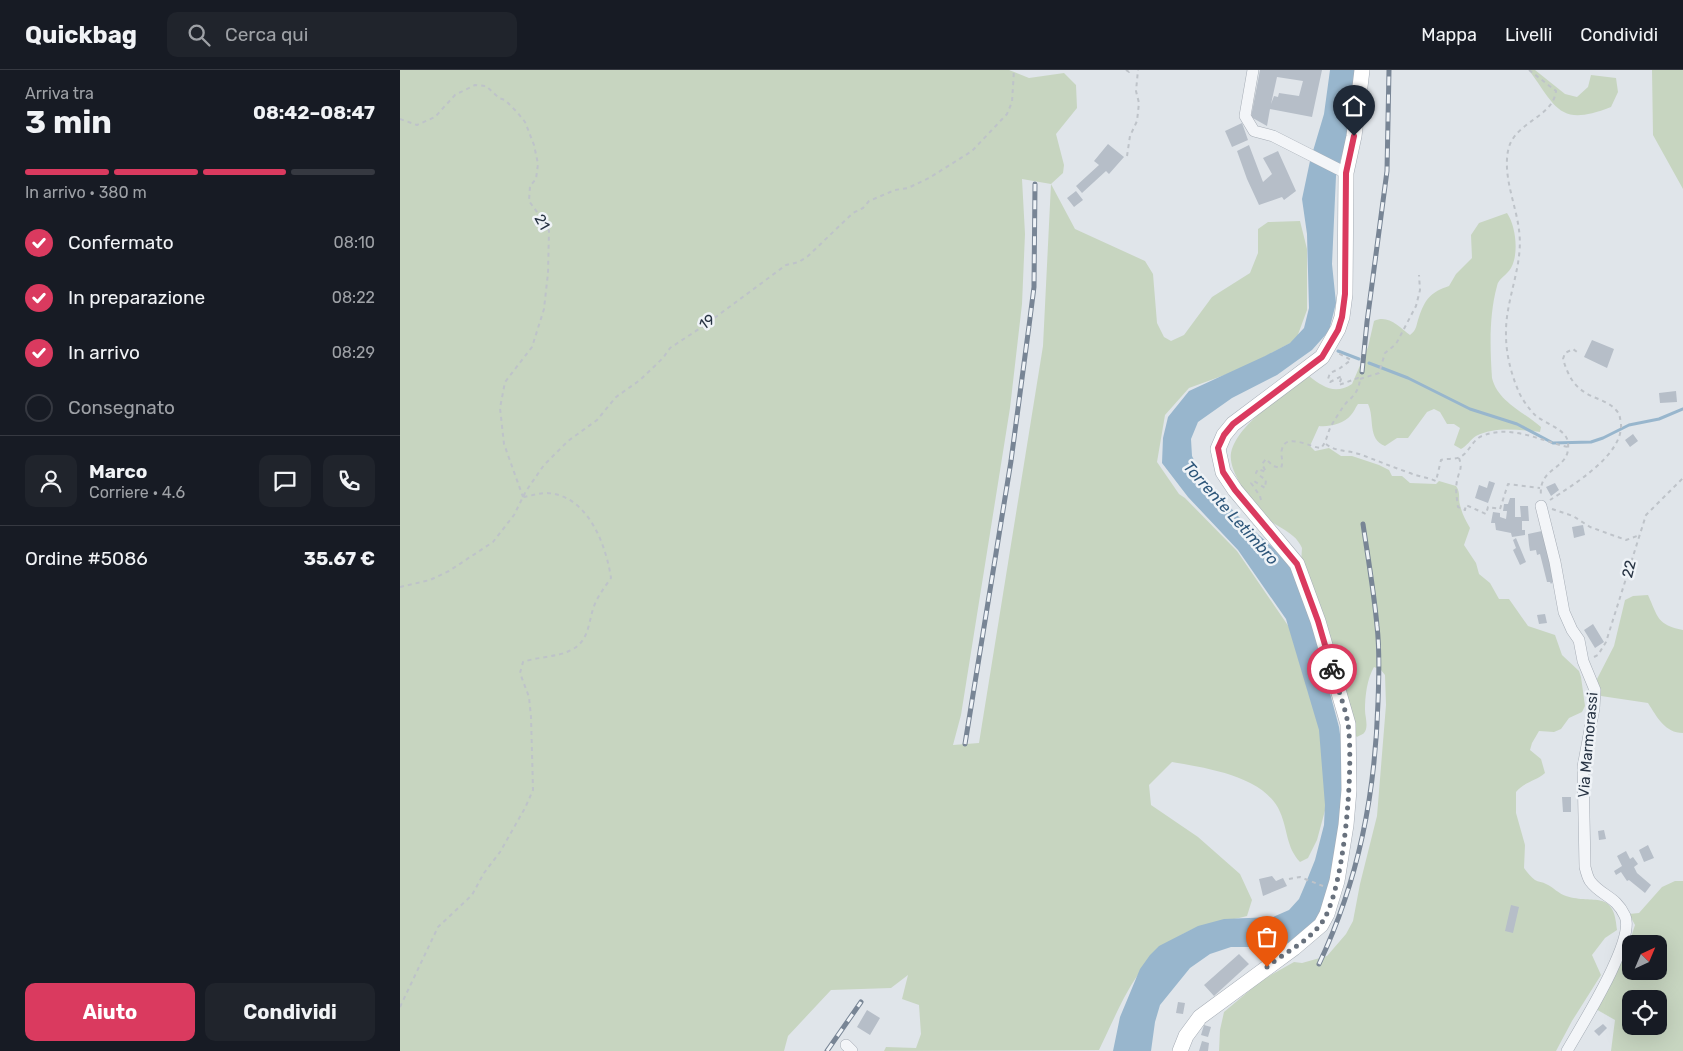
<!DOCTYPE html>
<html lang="it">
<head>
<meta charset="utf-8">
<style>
  :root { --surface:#171b24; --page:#20242c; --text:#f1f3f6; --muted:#9ea1a6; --line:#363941; --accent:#da3a5f }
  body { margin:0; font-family:Rubik,sans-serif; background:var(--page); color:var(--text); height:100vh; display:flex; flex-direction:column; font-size:19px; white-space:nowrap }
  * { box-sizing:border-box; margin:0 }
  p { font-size:16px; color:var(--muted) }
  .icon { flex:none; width:28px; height:28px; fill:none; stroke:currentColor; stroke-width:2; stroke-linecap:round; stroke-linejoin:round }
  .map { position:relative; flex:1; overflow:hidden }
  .details { display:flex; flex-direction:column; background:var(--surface); width:400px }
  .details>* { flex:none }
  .needle { width:32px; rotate:44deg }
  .buttons { position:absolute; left:1222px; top:865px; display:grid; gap:10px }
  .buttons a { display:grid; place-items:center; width:45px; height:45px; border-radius:10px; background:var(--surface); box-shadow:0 5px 20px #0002; font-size:25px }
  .pin { position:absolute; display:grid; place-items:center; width:42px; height:42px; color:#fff; margin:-51px -21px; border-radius:50% 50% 50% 0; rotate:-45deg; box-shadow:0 0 5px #0007 }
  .pin .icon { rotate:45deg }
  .courier { position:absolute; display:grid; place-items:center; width:50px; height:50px; margin:-25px; border:4px solid #da3a5f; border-radius:50%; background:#fff; color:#222; box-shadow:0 1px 6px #0007 }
  .head em { font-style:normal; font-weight:700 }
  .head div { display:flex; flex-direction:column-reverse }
  .head { display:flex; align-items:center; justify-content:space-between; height:85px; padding:0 25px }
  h1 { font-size:32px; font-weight:700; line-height:38px }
  .bar { display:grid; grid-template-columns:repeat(4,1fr); gap:8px 5px; align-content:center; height:60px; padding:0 25px }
  .bar i { height:6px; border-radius:4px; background:var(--line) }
  .bar .selected { background:var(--accent) }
  .bar p { grid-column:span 4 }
  .line { display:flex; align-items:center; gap:12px; padding:0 25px; border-top:1px solid var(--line) }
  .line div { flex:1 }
  .round { display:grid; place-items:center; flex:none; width:52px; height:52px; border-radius:10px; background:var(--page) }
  ol { padding:0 25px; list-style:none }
  li { display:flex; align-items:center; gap:15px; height:55px }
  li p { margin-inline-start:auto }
  li .icon { padding:5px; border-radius:50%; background:var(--accent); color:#fff; stroke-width:4 }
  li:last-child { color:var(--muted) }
  li i { width:28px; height:28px; border:2px solid var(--line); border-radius:50% }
  .button { display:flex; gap:10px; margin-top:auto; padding:10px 25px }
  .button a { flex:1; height:58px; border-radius:10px; background:var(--accent); color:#fff; font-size:20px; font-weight:700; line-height:58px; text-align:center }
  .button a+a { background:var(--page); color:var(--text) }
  header { display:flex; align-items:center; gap:30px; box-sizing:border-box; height:70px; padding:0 25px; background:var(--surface); border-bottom:1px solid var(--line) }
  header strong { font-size:24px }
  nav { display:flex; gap:28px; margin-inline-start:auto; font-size:18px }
  .search { width:350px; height:45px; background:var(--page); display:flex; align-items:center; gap:12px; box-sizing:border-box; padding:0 18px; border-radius:10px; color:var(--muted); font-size:19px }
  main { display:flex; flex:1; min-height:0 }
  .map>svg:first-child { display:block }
  .green { fill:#c7d5c0; fill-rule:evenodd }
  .water { fill:#98b6cd }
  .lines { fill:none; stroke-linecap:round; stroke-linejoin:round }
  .stream { stroke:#98b6cd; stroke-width:3 }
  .building { fill:#b6bec8; fill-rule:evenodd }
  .street-casing { stroke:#a5acb5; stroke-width:12 }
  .secondary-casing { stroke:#a5acb5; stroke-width:16 }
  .path { stroke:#bec3c9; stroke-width:2; stroke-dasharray:4 4; stroke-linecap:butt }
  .street { stroke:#f3f5f8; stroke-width:11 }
  .secondary { stroke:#fff; stroke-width:15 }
  .rail-casing { stroke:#788595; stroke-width:5 }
  .rail { stroke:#eff3f7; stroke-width:3; stroke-dasharray:9; stroke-linecap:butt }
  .done { stroke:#68717d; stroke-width:5; stroke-dasharray:0 9 }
  .route { stroke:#da3a5f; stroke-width:6 }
  .labels { text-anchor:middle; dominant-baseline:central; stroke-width:5; stroke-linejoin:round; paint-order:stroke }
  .street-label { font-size:15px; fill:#273343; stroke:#eff3f7 }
  .water-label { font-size:16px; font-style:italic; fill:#2d567a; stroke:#eff3f7 }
</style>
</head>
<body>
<header>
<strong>Quickbag</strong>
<div class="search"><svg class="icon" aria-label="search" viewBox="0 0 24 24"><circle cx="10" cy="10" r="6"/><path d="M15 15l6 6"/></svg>Cerca qui</div>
<nav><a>Mappa</a><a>Livelli</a><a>Condividi</a></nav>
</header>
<main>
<section class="details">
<div class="head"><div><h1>3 min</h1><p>Arriva tra</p></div><em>08:42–08:47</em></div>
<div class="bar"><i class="selected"></i><i class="selected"></i><i class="selected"></i><i></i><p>In arrivo · 380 m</p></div>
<ol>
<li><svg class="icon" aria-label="check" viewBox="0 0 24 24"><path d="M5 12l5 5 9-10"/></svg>Confermato<p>08:10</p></li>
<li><svg class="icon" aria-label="check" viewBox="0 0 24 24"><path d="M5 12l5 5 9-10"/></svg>In preparazione<p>08:22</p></li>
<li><svg class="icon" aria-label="check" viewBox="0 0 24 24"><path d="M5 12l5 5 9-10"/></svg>In arrivo<p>08:29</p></li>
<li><i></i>Consegnato</li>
</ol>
<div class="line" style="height:90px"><a class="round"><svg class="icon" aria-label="person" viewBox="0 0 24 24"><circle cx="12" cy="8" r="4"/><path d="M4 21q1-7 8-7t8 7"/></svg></a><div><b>Marco</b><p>Corriere · 4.6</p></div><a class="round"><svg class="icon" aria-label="chat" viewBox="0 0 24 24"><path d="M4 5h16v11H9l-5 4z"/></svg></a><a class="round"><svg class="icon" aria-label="phone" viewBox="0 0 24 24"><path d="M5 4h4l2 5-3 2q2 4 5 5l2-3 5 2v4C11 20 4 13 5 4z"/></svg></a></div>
<div class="line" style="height:65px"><div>Ordine #5086</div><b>35.67 €</b></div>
<div class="button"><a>Aiuto</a><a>Condividi</a></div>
</section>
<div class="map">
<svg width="1283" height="981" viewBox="0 0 1283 981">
  <rect width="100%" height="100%" fill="#e0e5ea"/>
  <!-- green -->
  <path class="green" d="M0,0H609L629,8L664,3L676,15L677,38L656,64L664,95L663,103L651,114L675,159L745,191L753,204L757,253L764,267L771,271L784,265L812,227L850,203L858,183V159L868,152L900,151L907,179V240L896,270L841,299L789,318L765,345L757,392L779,424L785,428L837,481L889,557L923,671L927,733L917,770L908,788L900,792C886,777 888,760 880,742C865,706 806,698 772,692L749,715L751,735L798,767L840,804L852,830L847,846C829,851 808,853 791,860C738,884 723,931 699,980L484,981L486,977L516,978L521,964L519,935L502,929L508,905L491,918L431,920L388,966L384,981H0ZM622,109L651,114L643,276L579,673L553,675L561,645L610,338L622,234L625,164Z
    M1129,0H1135L1165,24L1177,27L1188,17L1191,5L1216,8L1218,22L1211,37C1160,57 1157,39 1129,0Z
    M1252,0H1283V119L1253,65Z
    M1107,143C1116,156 1119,184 1111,198C1107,205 1098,209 1097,216C1089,245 1090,278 1092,308C1098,332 1124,342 1141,357L1140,362C1120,360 1095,356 1076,366C1070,370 1067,376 1061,379L1054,375L1060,358L1054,354H1047L1040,342L1034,339L1027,342L1008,368H997L985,376C967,369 975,348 968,334H958C955,338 954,342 951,345C944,354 929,357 919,356L910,376L915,381L929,378L941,386H952L979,395L989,400L992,406H1002L1010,413L1036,414L1039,411L1056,416C1061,423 1058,428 1060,435C1062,444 1066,451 1070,458L1064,475L1076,493L1079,504L1090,513L1099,529H1109L1128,556L1155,565L1162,585L1179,601L1181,607L1185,636L1182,642L1169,648L1161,659L1154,662L1139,661L1132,673L1130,680L1141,689L1145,703C1136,711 1124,712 1116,722V743L1125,775L1124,798C1127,802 1131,807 1135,810C1138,812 1143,812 1146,814C1153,817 1159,824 1166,826C1194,835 1214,818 1217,860L1205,868L1192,885L1201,905L1172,951L1156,981H819L820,960L824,942L862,910L894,892L902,893L927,886L946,864L953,851L960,814L977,746L986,635L985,605L981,600L974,597C967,609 965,626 965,640C965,647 969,657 964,663C963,664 959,666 957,667L952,662L901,493L902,478C900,474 897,469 893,466C883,457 871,454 862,444C851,431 828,401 831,383C837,353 887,323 909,306C923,317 935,325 952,314L968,277L974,251C988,244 999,257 1010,265C1017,260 1016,255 1019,247C1025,229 1031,222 1049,216L1056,204L1072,188L1071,165L1079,153Z
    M1248,525C1258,547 1257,555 1283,560V663C1265,663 1257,647 1248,633L1201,626L1197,609L1214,576L1225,530L1233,526Z
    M1275,811H1283V981H1211L1215,950L1194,938C1211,911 1226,886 1235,855L1229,844L1239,843L1262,817ZM1231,874H1259V901H1231ZM1231,929H1259V956H1231Z"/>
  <!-- water -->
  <path class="water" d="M930,0H958L946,72L936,106L932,194L936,233L929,261L912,280L895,292L877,305L832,328L798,352L791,369L792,386L802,406L839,447L881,485L897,508L906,533L939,657L942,679L943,725L934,799L918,848L905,862L881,877H831L810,884L790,898L760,935L755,952L751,981H713L720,947L740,899L750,885L759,876L798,856L824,849L873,847L889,840L899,829L905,815L915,790L924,755L925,735L919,660L886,549L838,480L788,427L762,393L763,368L768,347L789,321L865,286L890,273L904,258L909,238L907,164L902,129L910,91L924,44Z"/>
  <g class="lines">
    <!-- stream -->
    <path class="stream" d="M938,281L959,289
      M969,293L1008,308L1070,339L1117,354L1153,373L1191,372L1203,368L1229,355L1259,349L1283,339"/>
  </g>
  <!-- building -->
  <path class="building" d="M860,0H922L912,47L870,39L867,56L851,47ZM877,7L903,11L899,26L879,23L878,27L874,26L871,34Z
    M842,53L848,70L832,77L825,61Z
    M708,74L724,87L709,104L706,101L682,123L676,116L699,95L694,91Z
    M849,75L863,112L872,104L863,88L878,81L896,121L884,130L882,127L859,135L847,109L837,81Z
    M676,121L683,130L674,137L667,128Z
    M1192,270L1214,279L1207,298L1184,287Z
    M1276,321L1277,332L1260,333L1259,323Z
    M1233,364L1238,371L1230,377L1225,370Z
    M1089,411L1095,413L1088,433L1075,428L1079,415L1087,418Z
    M1155,413L1159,420L1151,426L1146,417Z
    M1110,428H1115V447H1121L1120,436H1128L1129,451H1122V460H1125V465L1112,467L1111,463L1096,460L1095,453H1091L1093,442L1100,443V447L1106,449L1107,441H1103L1104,434H1108Z
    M1183,455L1185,465L1174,468L1172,457Z
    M1142,461L1154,510L1151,514L1150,512H1147L1140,484L1137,485L1136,480L1130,481L1129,475L1128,464Z
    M1116,468L1126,492L1120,495L1113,480L1116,478L1113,470Z
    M1145,544L1147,553L1139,554L1137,545Z
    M1193,554L1204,572L1195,578L1184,560Z
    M1162,727H1171V742H1163Z
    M1204,760L1206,769L1199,770L1198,761Z
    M1248,775L1254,788L1244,792L1239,780Z
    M1226,781L1230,789L1233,787L1238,794L1234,797L1237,803L1251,815L1245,823L1229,810L1227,811L1221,802L1216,805L1214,801L1222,796L1217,786Z
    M872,806L876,811L883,808L887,816L863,826L859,809Z
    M1111,835L1119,837L1113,863L1105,861Z
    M839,884L849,894L814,926L804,915Z
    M778,932L785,933L783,944L776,943Z
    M467,940L480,948L470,965L457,957Z
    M1203,954L1207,958L1199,966L1194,961Z
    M804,955L811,957L808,967L801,965Z
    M802,971L809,973L808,981H799Z"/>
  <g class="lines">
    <!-- street casing -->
    <g class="street-casing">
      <path id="street" d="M853,0L845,46L854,61L873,66L946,103
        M1141,436L1155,492L1164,542L1172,560L1179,570L1183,591L1195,620L1194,638L1183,697L1185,797C1186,801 1188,808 1190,811C1201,826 1216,826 1225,846C1236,870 1181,956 1167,981
        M446,975L452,981"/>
    </g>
    <!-- secondary casing -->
    <g class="secondary-casing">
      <path id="secondary" d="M780,981L786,966L800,947L894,878L921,855L927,844L937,811L946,755L949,720L948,654L918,551L897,494L835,420L823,402L818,379L824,365L833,354L922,287L938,259L942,247L945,224L946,103L954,66L962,0"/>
    </g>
    <!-- path -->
    <path class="path" d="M726,0L729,2L731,0
      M1129,0L1156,21C1153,48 1113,52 1108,81C1103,107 1116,135 1119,160C1124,196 1105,229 1106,265C1106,284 1111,303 1118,320C1121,328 1129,339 1135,345C1145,354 1167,359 1168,373C1171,401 1138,395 1141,426
      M0,49L17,55L35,47L55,25L75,15L86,16L99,28L105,30L117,42L125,52L134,75L138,94L136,109L130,116L129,131L145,153L149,161L148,203L144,239L132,277L105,312L100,338L104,374L123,427
      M727,86L730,66L737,51L739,33L736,21L738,0
      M960,309L979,303L985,283L996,274L1016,236L1020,220L1019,205
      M926,374C936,382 947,380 959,384C976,390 992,397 1010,403C1019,407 1027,407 1036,411L1041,390C1047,388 1054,390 1060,387C1069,383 1072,370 1082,366C1111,354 1141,371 1168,377
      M1059,388C1063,399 1059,400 1057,411C1055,420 1057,428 1058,437L1065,440L1066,435L1086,444L1088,437L1100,439L1108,414L1140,418
      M861,430L860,426L851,413L854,411L865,418L866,410L856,403L858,399L866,402L862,394L866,389L873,396L881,398C884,391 880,385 882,379C886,362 912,378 921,378C927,371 927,364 931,356C934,351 943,336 947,332C954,326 959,320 960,309L958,308L939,315L942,306L930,312L928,309L930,303L939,299L951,290L938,283
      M1150,430C1173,415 1223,385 1221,354C1220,348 1220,344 1216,340C1211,334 1203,331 1196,328C1176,320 1169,309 1163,289L1165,283L1173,279L1177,282
      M1152,439L1173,446L1190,457L1226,470L1237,466
      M0,517L30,510L49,501L93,472L114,445L126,421L144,395L168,371L197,350L216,327L240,310L263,288L270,278L305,255L386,195L399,192L408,186L453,143L463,138L469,131L495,120L508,118L529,108L572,81L607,44L612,32L614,0
      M1194,587L1198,585L1206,572L1246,445L1283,408
      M889,809L900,807L923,816
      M0,937L38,857L72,825L84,803L100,782L125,738L133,720L131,647L129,627L120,603L123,592C137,587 157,587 169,581C188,573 188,556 193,539C197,527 204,518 211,508C206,474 187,424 146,423C138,423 131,426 123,427"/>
    <!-- street -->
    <use href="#street" class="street"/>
    <!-- secondary -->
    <use href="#secondary" class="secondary"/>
    <!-- rail casing -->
    <g class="rail-casing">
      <path id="rail" d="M962,302L967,252L987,101L989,0
        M565,674L611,391L629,256L634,217L635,114
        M919,894C959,809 975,725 978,632C979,607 980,581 977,556C974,522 968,488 963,454
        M427,981L461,932"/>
    </g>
    <!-- rail -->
    <use href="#rail" class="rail"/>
  </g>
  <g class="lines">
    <!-- done -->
    <path class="done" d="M867,897C884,883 906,873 920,855C945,826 954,693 948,654C945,636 937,617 932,599"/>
    <!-- route -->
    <path class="route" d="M932,599L918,551L897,494L835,420L823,402L818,378L824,365L833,354L922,287L938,260L942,247L945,224L946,103L954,66"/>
  </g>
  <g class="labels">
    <!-- street labels -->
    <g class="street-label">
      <text transform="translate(142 152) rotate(61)">21</text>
      <text transform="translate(307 252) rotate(-36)">19</text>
      <text transform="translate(1229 499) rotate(-76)">22</text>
      <text transform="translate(1188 675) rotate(-85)">Via Marmorassi</text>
    </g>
    <!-- water labels -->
    <g class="water-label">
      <text transform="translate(831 443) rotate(48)">Torrente Letimbro</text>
    </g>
  </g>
</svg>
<div class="buttons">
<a><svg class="needle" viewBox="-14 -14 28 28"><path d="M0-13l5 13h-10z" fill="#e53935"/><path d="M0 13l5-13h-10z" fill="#9ea1a6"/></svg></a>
<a><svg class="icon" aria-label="locate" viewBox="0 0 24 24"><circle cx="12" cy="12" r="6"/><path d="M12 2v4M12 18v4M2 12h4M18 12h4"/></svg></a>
</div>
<div class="pin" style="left:867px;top:897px;background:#ea580c"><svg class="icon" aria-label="bag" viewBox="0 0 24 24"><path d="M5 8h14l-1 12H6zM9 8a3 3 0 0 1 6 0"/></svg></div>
<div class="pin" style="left:954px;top:66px;background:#1f2937"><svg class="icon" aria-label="home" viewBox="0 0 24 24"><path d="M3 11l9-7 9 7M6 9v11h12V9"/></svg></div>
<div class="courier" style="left:932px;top:599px"><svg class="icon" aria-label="bike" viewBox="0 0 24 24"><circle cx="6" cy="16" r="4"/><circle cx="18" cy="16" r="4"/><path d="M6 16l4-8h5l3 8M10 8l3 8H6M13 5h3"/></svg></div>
</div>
</main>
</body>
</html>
